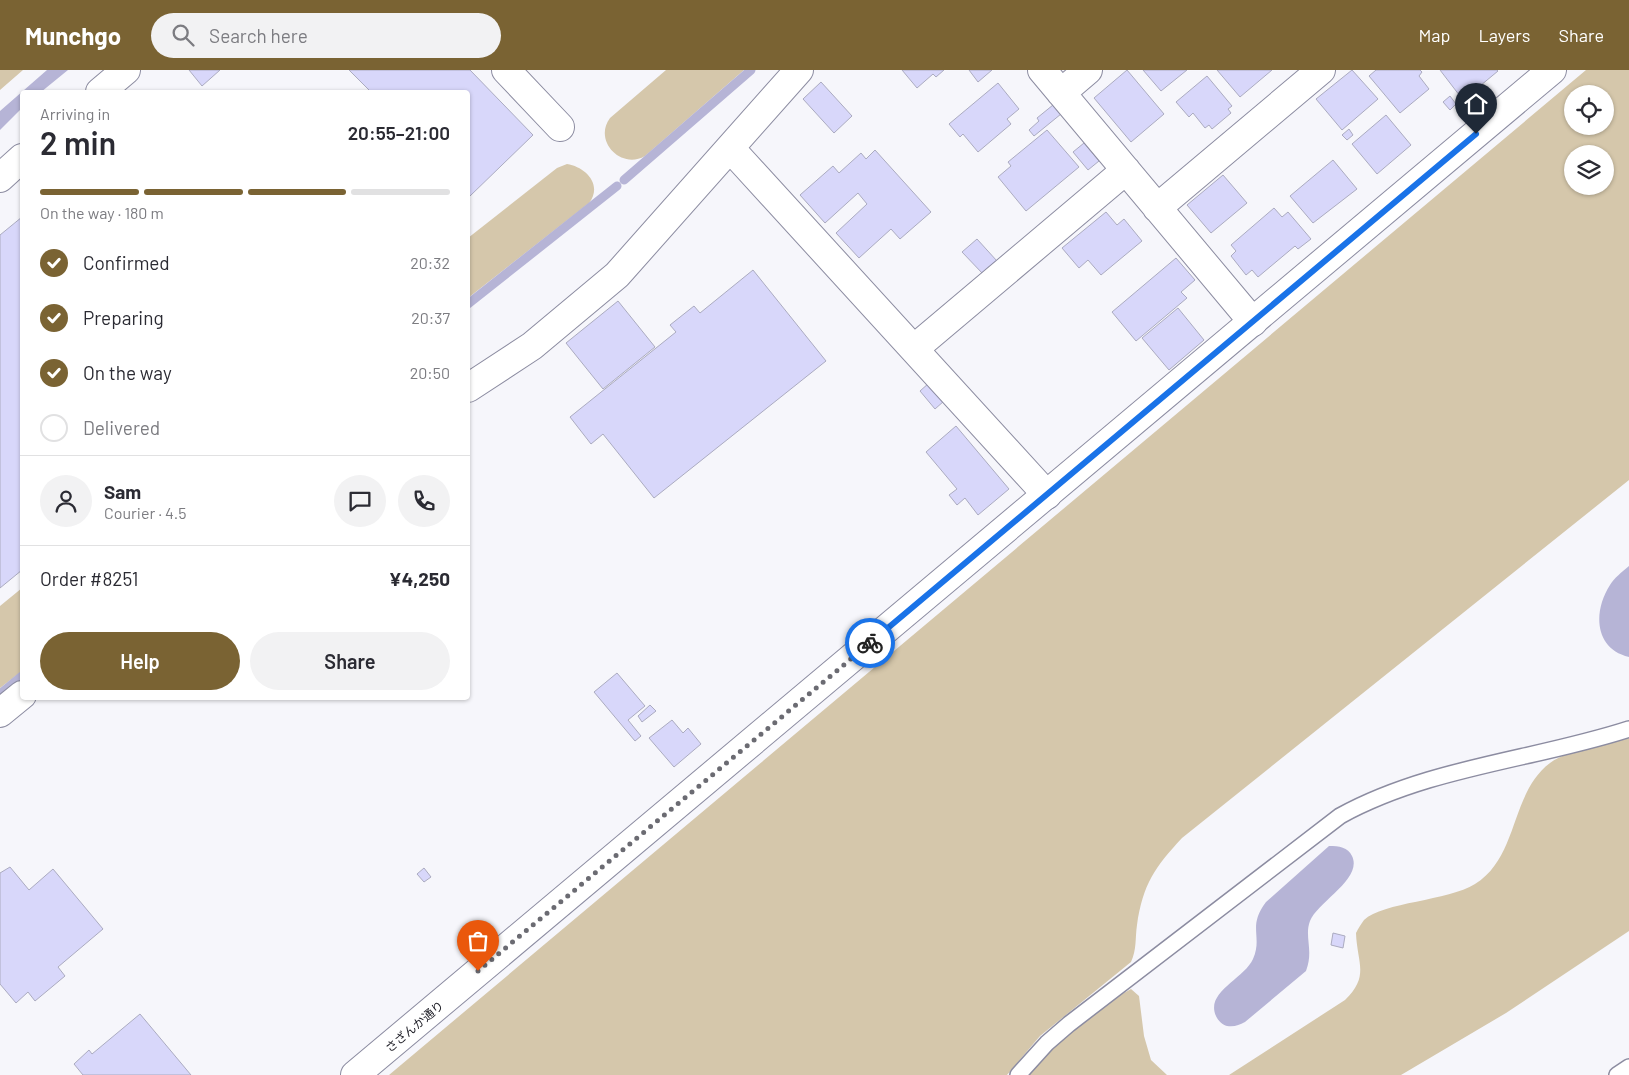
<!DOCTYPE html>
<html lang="en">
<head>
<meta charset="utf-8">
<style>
  :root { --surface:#fff; --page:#f2f2f3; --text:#2b2b33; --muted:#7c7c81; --line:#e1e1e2; --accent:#7a6333 }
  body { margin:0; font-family:Barlow,"Noto Sans JP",sans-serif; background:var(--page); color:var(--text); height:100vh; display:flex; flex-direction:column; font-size:19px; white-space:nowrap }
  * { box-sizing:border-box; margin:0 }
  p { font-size:16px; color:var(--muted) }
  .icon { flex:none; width:28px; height:28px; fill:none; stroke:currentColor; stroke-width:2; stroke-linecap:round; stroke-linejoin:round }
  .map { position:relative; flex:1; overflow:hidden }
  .details { position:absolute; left:20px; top:20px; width:450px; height:610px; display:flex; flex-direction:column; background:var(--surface); border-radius:5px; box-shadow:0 1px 4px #0004 }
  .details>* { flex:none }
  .controls { position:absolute; left:1564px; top:15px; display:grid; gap:10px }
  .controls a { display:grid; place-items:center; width:50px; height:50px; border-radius:50%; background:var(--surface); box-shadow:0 1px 4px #0004; font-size:25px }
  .pin { position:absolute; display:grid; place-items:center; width:42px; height:42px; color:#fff; margin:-51px -21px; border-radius:50% 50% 50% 0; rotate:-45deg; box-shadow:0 0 5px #0007 }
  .pin .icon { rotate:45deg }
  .courier { position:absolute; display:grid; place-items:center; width:50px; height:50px; margin:-25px; border:4px solid #1a73e8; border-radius:50%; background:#fff; color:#222; box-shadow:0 1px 6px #0007 }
  .overview em { font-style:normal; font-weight:600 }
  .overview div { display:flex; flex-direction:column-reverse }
  .overview { display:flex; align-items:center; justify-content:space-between; height:85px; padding:0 20px }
  h1 { font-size:32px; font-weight:600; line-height:38px }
  .bar { display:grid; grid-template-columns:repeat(4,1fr); gap:8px 5px; align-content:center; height:60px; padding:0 20px }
  .bar i { height:6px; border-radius:4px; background:var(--line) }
  .bar .current { background:var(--accent) }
  .bar p { grid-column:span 4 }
  .line { display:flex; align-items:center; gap:12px; padding:0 20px; border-top:1px solid var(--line) }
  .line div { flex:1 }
  .round { display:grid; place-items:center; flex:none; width:52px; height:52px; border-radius:26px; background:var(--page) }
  ol { padding:0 20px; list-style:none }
  li { display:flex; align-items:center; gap:15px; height:55px }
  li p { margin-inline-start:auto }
  li .icon { padding:5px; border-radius:50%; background:var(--accent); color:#fff; stroke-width:4 }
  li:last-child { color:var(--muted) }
  li i { width:28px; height:28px; border:2px solid var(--line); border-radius:50% }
  .cta { display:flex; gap:10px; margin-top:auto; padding:10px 20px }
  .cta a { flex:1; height:58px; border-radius:30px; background:var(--accent); color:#fff; font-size:20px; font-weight:600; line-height:58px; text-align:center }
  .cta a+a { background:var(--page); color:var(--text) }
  header { display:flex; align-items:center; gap:30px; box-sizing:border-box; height:70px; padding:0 25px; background:var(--accent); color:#fff }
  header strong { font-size:24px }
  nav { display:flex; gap:28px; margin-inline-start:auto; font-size:18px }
  .search { width:350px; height:45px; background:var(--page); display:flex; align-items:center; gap:12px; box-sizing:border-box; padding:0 18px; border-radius:28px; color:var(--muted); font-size:19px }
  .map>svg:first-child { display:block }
  .green { fill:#d5c7ab; fill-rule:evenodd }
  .water { fill:#b6b4d6 }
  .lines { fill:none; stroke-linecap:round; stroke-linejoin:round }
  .stream { stroke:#b6b4d6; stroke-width:9 }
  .building { fill:#d8d7fa; stroke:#ababc0 }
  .service-casing { stroke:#8c8ca1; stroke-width:18 }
  .minor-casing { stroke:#8c8ca1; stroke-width:30 }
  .tertiary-casing { stroke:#8c8ca1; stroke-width:30 }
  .service { stroke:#fff; stroke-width:15 }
  .minor { stroke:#fff; stroke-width:28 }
  .tertiary { stroke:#fff; stroke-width:28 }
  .done { stroke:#6b6b72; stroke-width:5; stroke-dasharray:0 9 }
  .route { stroke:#1a73e8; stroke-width:6 }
  .labels { text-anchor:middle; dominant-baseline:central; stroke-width:5; stroke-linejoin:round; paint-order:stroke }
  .street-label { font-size:12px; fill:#202028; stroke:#fff }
</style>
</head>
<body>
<header>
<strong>Munchgo</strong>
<div class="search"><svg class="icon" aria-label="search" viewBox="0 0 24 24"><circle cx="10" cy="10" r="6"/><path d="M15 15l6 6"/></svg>Search here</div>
<nav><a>Map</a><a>Layers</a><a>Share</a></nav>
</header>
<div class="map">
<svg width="1629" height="1005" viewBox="0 0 1629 1005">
  <rect width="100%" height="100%" fill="#f6f6fb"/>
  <!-- green -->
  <path class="green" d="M0,0H23L0,20Z
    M666,0H744L645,86C621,100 593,71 610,48Z
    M1586,0H1629V410L1182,768C1155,797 1143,814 1137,855C1135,868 1137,879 1131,892L1040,966L1007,1005H389ZM1572,24H1605V56H1572ZM1572,84H1605V116H1572Z
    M567,94C586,97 603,115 589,133L468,228V168L557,98Z
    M22,518V601L0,618V536Z
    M1629,668V861L1506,943L1401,1005H1229L1345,930C1370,906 1357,893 1356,863C1358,859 1361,854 1364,850C1383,832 1448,831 1475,814C1519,787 1510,723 1550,693C1571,678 1604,676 1629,668Z
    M1131,919L1139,926L1144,966L1151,990L1167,1005H1029C1055,972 1089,949 1122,924Z"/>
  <!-- water -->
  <path class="water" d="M47,0H68L41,22H22V38L0,60V41Z
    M1629,496V587C1594,579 1593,541 1610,515C1614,508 1622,502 1629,496Z
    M1329,776C1339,776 1348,777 1352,786C1363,809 1318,831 1310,851C1304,867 1314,880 1306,901L1245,952C1239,955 1235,957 1227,956C1223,955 1218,951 1216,946C1205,922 1244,909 1253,889C1263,866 1247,857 1266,832Z"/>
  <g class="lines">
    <!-- stream -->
    <path class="stream" d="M624,110L751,0
      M468,234L617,116
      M0,624L22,606"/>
  </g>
  <!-- building -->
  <path class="building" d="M189,0H220L202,16Z
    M349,0H470L533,65L470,126L468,124V22H371Z
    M902,0H944L936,7L933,4L917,18Z
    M969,0H992L978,12Z
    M1127,0L1164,44L1131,72L1094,28Z
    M1143,0H1187L1161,21Z
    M1217,0H1272L1240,27Z
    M1352,0L1378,29L1342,60L1316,29Z
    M1376,0H1420L1422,2L1419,6L1429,19L1400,43L1369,6Z
    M1440,0H1497L1498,1L1463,30Z
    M1207,6L1232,36L1228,39L1231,43L1212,59L1209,55L1205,58L1193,43L1189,47L1176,32Z
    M821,12L852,46L834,63L803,29Z
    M998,13L1019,39L1007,49L1011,54L978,82L963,64L960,67L949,54Z
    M1450,26L1456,34L1450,40L1443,32Z
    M1053,35L1061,44L1034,66L1029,60L1039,51L1037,48Z
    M1386,45L1411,75L1377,104L1352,74Z
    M1349,59L1353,65L1347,70L1342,65Z
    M1047,60L1079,97L1026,141L998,107L1011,96L1008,92Z
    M1084,73L1099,91L1088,100L1073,82Z
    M875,80L931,142L900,169L891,159L859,188L836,163L867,134L858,123L825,153L800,125L833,96L839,103L861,83L866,89Z
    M1333,90L1357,119L1313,153L1290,126Z
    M1223,105L1247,133L1211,163L1187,135Z
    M1274,138L1282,147L1288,142L1311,169L1298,179L1295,176L1258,207L1252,200L1246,205L1231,186L1236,181L1231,175Z
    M1106,142L1117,155L1124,149L1142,171L1101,205L1088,190L1079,198L1062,178Z
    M22,147V500L0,518V165Z
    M977,169L997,191L983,204L962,182Z
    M1176,188L1195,210L1181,222L1187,228L1136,271L1112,242Z
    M753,200L826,291L654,428L603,364L591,374L570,347L676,262L670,255L694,236L700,243Z
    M618,231L655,277L603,319L566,273Z
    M1178,238L1204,270L1169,300L1142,268Z
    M929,313L944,331L935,339L920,321Z
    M956,356L1009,419L978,445L965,428L957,435L949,425L957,419L926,382Z
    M617,603L645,636L628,650L641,666L635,671L594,622Z
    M650,635L656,641L642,652L638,646Z
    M672,650L683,663L688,658L701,674L674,697L649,668Z
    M10,797L29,820L53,799L103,859L58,897L65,906L35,931L28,922L16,933L0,914V803Z
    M424,798L431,807L424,812L417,804Z
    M1333,863L1345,866L1343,878L1331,875Z
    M140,944L191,1005H83L74,994L89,980L92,984Z"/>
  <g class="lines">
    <!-- service casing -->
    <g class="service-casing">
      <path id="service" d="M1018,1005L1047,973L1069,954L1340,746C1429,697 1534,690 1629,659
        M1617,1005L1629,997"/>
    </g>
    <!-- minor casing -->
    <g class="minor-casing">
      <path id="minor" d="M506,0L560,57
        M1042,0L1253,252
        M100,22L126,0
        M1061,23L1088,0
        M730,78L1047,425
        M0,108L22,88
        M1157,138L1321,0
        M915,278L1126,100
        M468,318L532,276L617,205L799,0
        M0,643L22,625"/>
    </g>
    <!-- tertiary casing -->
    <g class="tertiary-casing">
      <path id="tertiary" d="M355,1005L1552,0"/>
    </g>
    <!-- service -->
    <use href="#service" class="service"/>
    <!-- minor -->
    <use href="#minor" class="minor"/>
    <!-- tertiary -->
    <use href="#tertiary" class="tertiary"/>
  </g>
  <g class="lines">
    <!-- done -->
    <path class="done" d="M478,901L870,573"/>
    <!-- route -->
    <path class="route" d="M870,573L1476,64"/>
  </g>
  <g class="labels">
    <!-- street labels -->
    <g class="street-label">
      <text transform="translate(414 956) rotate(-40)">さざんか通り</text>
    </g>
  </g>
</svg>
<div class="controls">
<a><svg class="icon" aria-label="locate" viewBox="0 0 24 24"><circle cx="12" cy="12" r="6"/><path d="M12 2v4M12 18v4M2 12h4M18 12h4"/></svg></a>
<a><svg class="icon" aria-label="layers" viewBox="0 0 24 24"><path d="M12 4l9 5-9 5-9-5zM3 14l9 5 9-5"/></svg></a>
</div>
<div class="pin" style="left:478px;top:901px;background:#ea580c"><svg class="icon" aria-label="bag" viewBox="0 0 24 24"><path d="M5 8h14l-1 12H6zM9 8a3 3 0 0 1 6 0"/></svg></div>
<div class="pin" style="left:1476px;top:64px;background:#1f2937"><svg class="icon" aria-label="home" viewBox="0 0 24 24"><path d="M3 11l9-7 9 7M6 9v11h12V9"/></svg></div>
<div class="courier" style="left:870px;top:573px"><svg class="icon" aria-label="bike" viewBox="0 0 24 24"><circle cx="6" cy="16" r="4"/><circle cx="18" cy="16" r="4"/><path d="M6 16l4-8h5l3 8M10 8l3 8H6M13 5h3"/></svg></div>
<section class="details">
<div class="overview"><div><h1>2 min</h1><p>Arriving in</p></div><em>20:55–21:00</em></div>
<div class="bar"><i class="current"></i><i class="current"></i><i class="current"></i><i></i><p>On the way · 180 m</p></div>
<ol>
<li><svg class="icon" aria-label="check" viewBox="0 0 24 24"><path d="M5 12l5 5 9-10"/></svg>Confirmed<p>20:32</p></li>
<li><svg class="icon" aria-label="check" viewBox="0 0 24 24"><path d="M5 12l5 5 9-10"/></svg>Preparing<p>20:37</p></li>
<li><svg class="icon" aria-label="check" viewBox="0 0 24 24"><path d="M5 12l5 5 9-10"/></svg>On the way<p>20:50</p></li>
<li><i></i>Delivered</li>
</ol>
<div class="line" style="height:90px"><a class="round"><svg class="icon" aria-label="person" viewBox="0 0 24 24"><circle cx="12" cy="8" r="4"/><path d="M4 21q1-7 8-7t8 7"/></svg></a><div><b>Sam</b><p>Courier · 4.5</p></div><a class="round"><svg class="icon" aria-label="chat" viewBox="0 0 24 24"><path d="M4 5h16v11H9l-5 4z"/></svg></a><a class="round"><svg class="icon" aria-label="phone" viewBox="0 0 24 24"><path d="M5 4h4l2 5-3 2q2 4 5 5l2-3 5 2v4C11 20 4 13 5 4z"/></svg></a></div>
<div class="line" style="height:65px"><div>Order #8251</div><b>¥4,250</b></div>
<div class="cta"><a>Help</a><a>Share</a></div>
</section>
</div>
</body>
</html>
